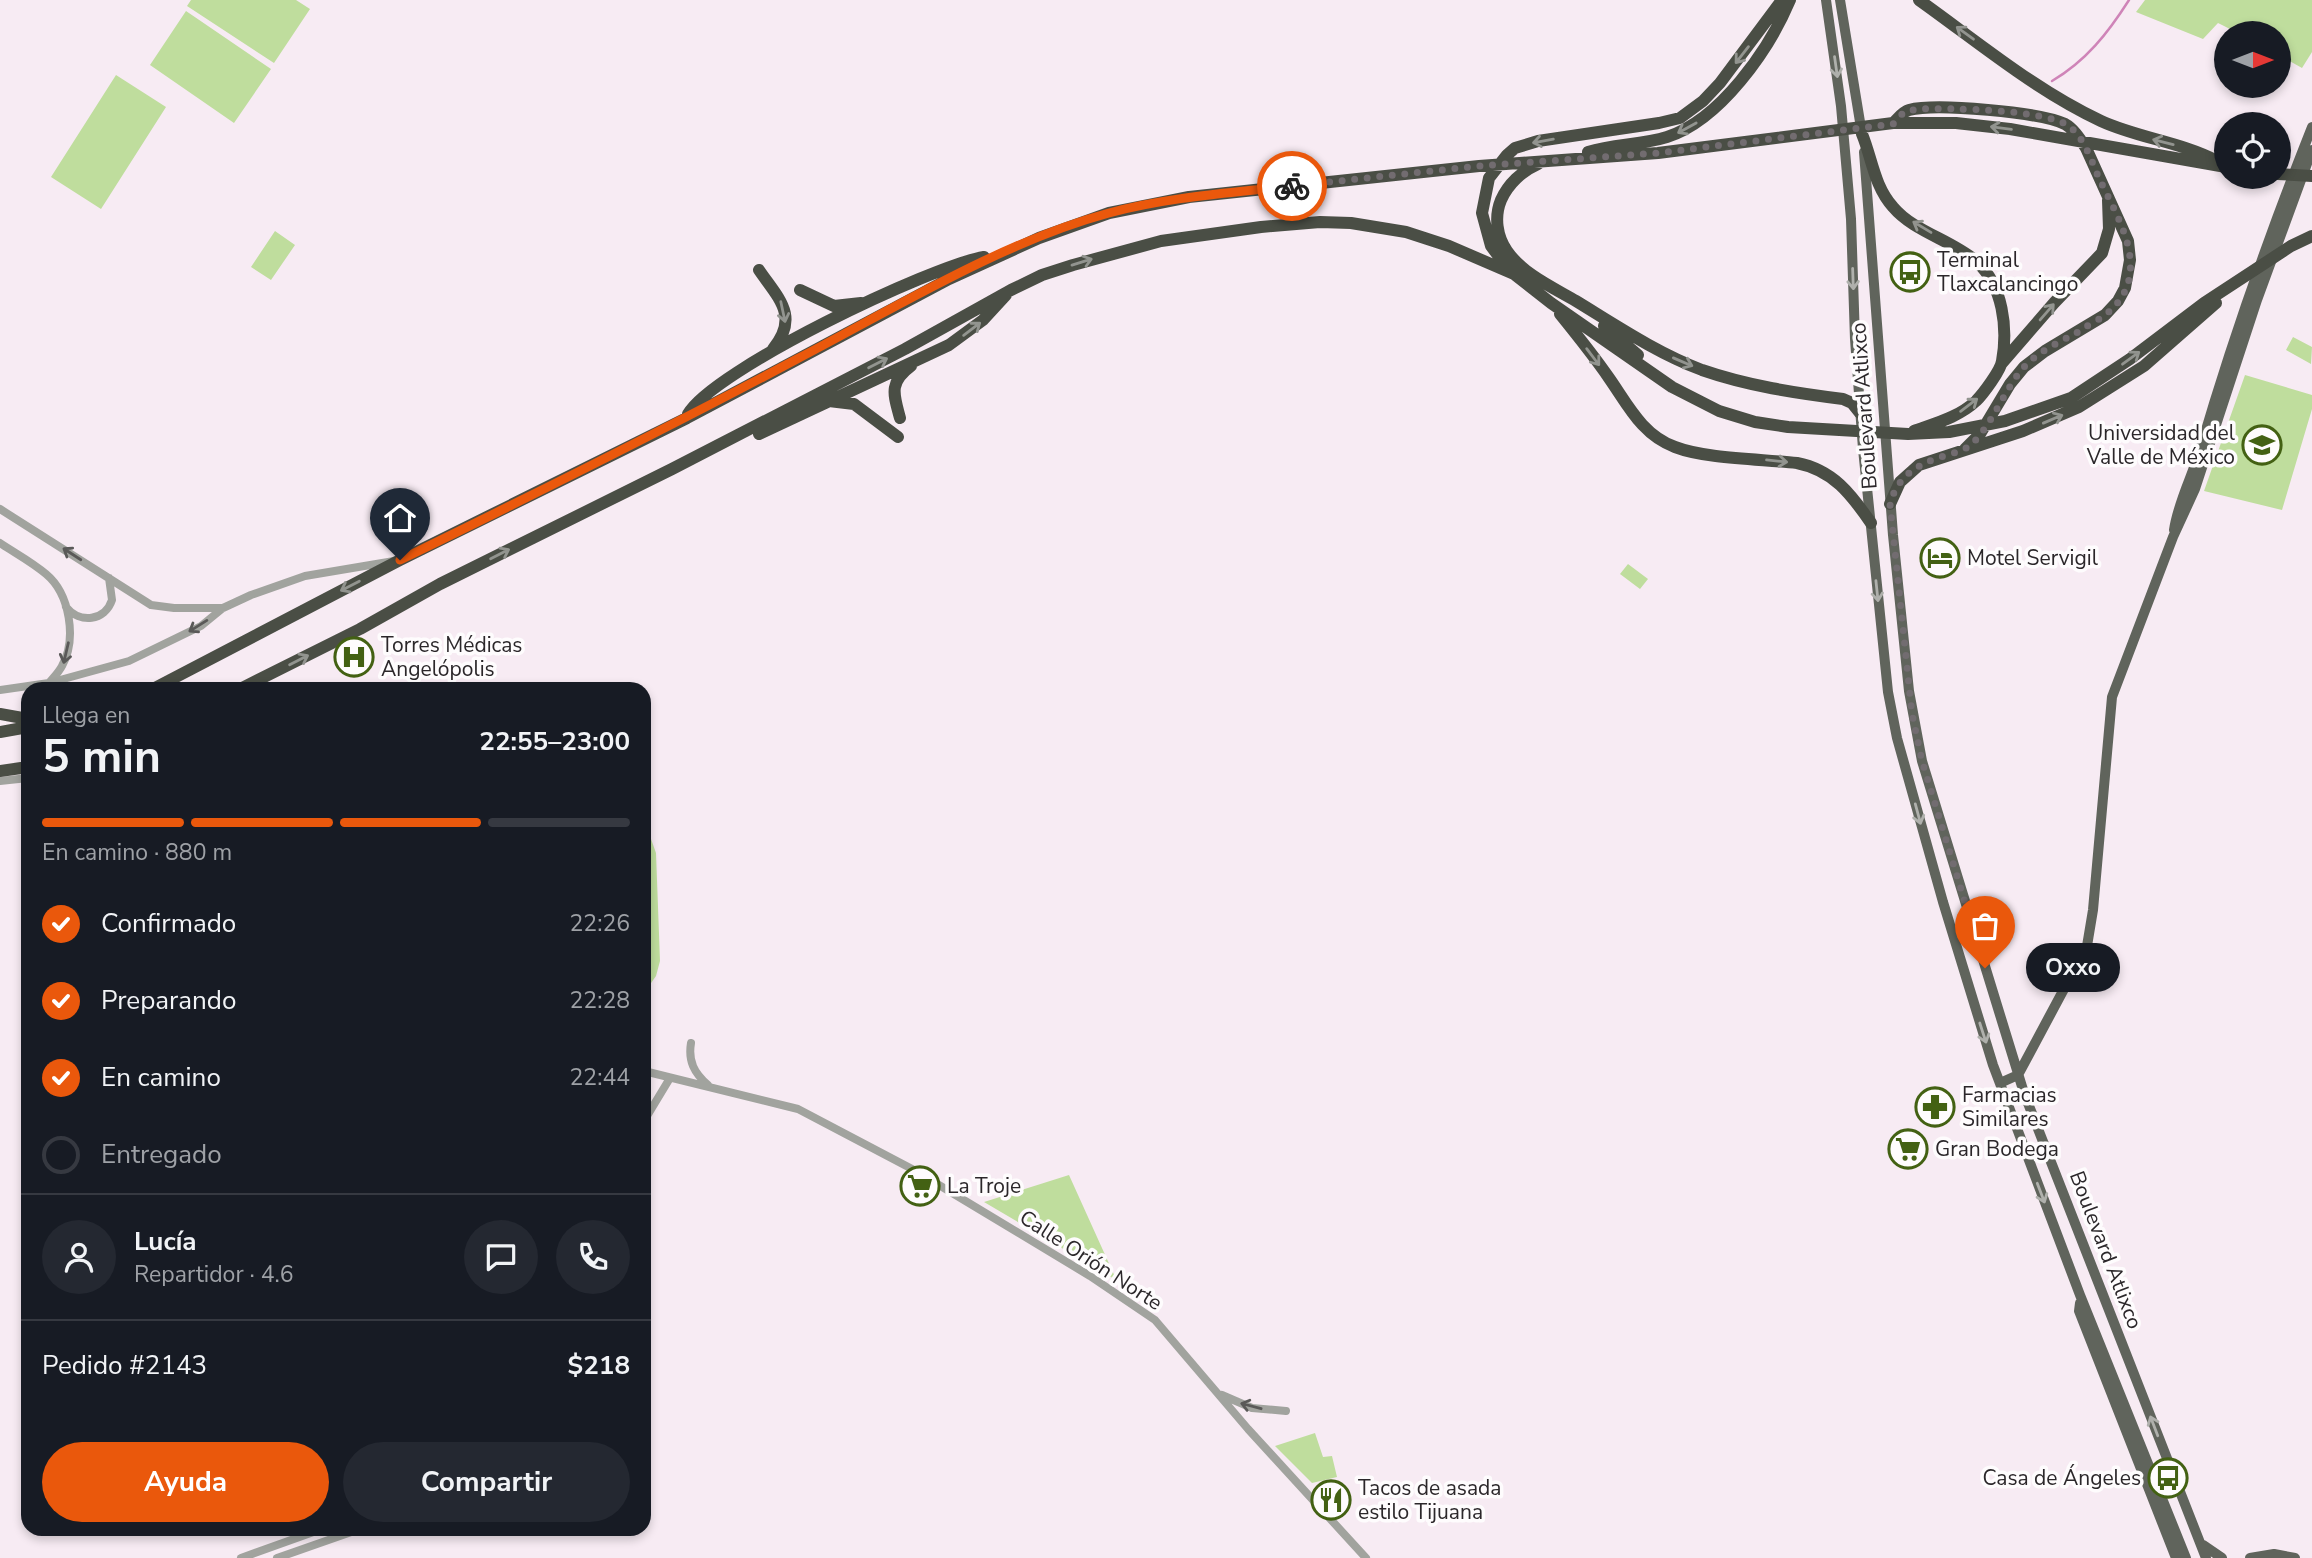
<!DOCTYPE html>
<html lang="es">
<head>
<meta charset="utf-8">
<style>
  :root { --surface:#171b24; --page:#242831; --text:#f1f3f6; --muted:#9ea1a6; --line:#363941; --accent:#ea580c }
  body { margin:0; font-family:"Nunito Sans",sans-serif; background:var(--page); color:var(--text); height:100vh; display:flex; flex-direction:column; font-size:26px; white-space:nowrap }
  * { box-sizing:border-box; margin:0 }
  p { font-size:23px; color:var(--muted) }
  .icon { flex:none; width:38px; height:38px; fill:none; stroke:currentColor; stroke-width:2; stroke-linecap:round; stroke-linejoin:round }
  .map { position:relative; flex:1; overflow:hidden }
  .side { position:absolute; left:21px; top:682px; width:630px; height:854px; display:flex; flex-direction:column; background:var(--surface); border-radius:21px; box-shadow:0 4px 10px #0003 }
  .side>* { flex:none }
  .needle { width:46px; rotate:90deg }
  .tools { position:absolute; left:2214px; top:21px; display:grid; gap:14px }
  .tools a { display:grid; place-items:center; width:77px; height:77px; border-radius:50%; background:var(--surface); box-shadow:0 4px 10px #0003; font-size:35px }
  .pin { position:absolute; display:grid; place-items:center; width:60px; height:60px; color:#fff; margin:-72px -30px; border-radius:50% 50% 50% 0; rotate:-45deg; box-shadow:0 0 7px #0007 }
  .pin .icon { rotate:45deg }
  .courier { position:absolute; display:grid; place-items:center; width:70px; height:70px; margin:-35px; border:5px solid #ea580c; border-radius:50%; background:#fff; color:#222; box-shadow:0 2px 9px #0007 }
  .bubble { position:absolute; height:49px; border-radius:24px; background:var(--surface); box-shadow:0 4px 10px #0003; font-size:23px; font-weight:700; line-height:49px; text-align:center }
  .overview em { font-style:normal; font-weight:700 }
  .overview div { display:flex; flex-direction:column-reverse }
  .overview { display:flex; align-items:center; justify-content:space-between; height:119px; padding:0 21px }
  h1 { font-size:46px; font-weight:700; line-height:52px }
  .bar { display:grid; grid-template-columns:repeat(4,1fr); gap:10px 7px; align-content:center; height:84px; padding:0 21px }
  .bar i { height:9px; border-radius:5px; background:var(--line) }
  .bar .on { background:var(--accent) }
  .bar p { grid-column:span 4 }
  .line { display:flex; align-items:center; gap:18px; padding:0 21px; border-top:2px solid var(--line) }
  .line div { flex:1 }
  .round { display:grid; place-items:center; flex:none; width:74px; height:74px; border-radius:37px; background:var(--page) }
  ol { padding:0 21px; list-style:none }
  li { display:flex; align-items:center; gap:21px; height:77px }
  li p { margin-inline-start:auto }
  li .icon { padding:7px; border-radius:50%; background:var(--accent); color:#fff; stroke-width:4 }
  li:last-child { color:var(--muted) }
  li i { width:38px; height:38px; border:4px solid var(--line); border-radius:50% }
  .cta { display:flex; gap:14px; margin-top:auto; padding:14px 21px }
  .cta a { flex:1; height:80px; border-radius:42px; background:var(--accent); color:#fff; font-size:28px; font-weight:700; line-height:80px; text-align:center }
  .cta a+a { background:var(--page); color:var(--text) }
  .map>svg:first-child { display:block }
  .park { fill:#bfdd9d }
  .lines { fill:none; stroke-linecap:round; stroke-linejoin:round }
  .stream { stroke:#cf84b8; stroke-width:2.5 }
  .minor { stroke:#a1a39e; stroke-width:8 }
  .major { stroke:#60645c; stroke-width:10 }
  .highway { stroke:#4a4e45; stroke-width:12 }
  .oneway { stroke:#92948f }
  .oneway2 { stroke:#afb0ac }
  .oneway3 { stroke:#5a5958 }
  .done { stroke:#726c70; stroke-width:7; stroke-dasharray:0 12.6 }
  .route { stroke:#ea580c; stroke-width:9 }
  .labels { text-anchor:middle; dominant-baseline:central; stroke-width:7; stroke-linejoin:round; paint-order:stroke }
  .poi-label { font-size:21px; fill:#2b272a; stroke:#fefcfd; text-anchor:start }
  .street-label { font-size:21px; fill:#2b272a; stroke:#fefcfd }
</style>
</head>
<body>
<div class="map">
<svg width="2312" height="1558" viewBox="0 0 2312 1558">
  <rect width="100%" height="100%" fill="#f7ebf3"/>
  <!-- park -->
  <path class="park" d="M191,0H296L310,9L274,63L187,6Z
    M2145,0H2312V52L2302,68L2279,55L2278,33H2238L2218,23L2203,39L2136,12Z
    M186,11L271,69L234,123L150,65Z
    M116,75L166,107L101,209L51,177Z
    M275,231L295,245L271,280L251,267Z
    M2293,337L2312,347L2311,364L2286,350Z
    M2245,375L2312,395V409L2282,510L2204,491Z
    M1628,564L1648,579L1640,589L1620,574Z
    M644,829L651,839L656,853L660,961L656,976L644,993Z
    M1069,1175L1116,1279V1280L984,1202Z
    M1315,1433L1323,1457L1332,1456L1337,1477L1312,1483L1275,1446Z"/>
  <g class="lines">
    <!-- stream -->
    <path class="stream" d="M2052,81C2086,61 2108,33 2129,0"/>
    <!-- minor -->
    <path class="minor" d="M0,509L151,605L174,608H223
      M0,543C15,553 32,562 46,574C70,594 77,639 62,666C59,672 53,678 49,683
      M66,607C80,624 105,621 112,600L109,578
      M0,690L49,683L129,661L201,626L223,608L251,595L305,576L394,561
      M0,781L28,778
      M691,1043C688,1061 694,1073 708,1085
      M644,1071L798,1109L914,1170L1090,1276L1155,1320L1248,1429L1366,1558
      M644,1121L670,1078
      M1222,1395L1252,1408L1286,1411
      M241,1558L319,1530
      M277,1558L357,1530"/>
    <!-- major -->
    <path class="major" d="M1826,0L1841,106L1851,219L1855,339L1863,449L1888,692L1897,738L1943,902L1993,1065L2080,1295L2186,1558
      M1840,0L1862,134
      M1864,152L1893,535L1909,691L1922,761L2024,1093L2206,1558
      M2174,530C2178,502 2192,477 2200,450C2232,340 2270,233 2312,127
      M2000,1083L2018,1075L2087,946L2093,910L2112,697L2173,537L2195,489L2257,300L2312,150
      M2080,1303L2079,1311L2176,1558
      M2203,1545L2222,1558
      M2250,1558L2274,1554L2295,1558"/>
    <!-- highway -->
    <path class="highway" d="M1919,0C1978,42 2035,90 2101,121C2138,138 2181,142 2217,161
      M1893,123C1898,119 1902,112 1909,110C1936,103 2040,112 2065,124C2074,129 2080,139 2086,148L2128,241L2130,260L2125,288L2118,301L2105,315L2045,351L2024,367L2010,384L1980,434L1965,449
      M1862,134C1872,158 1874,186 1893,207C1914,232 1952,240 1977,262C2003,286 2008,328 2002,361C2001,370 1983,394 1976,401C1959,417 1936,423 1914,431
      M1588,152C1614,144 1641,145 1667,137C1720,120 1769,50 1790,0
      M1538,164C1522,171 1508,184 1501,200C1494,217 1497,237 1507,251C1523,274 1552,287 1576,301C1617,326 1657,353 1702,370C1748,386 1796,393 1843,399L1852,403L1860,413
      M2278,174L2312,176
      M759,270C778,298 800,316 773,349
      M1509,270L1491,246L1482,213L1489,178L1507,155L1515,148L1538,141L1659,123L1680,118L1703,101L1720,83L1782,0
      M800,290L834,306L861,303
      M1560,314C1577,335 1594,356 1609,378C1628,405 1642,435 1675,447C1706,459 1762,459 1797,463C1833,470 1851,494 1871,523
      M1604,326L1638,355
      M2002,363L2054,303L2102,253L2109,229L2108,200
      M829,401L854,404L898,437
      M688,414C713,370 931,266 984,257
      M900,418C894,395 888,383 911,366
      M759,434L949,345L983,320L1006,295
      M1890,504L1900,482L1919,465L2023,431L2079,407L2144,366L2216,303
      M151,690L400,560L687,418L949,279L1039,238L1109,213L1189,197L1479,166L1658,153L1893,123H1956L2010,129L2226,167
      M238,690L360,629L440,584L672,469L905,349L1011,290L1042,275L1073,265L1161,241L1261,227L1320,222L1351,223L1406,232L1449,246L1514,274L1551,303L1672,387L1719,411L1755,422L1788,427L1908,434L1949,432L2005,421L2071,398L2130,359L2204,303L2291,246L2312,236
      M0,714L28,719
      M0,732L28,727
      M0,771L28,767"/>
  </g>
  <!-- one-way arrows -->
  <defs><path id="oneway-shaft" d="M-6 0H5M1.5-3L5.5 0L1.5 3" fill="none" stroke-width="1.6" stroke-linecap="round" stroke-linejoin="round" transform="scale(1.75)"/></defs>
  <g class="oneway">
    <use href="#oneway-shaft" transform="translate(1965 33) rotate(-144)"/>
    <use href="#oneway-shaft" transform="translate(1742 55) rotate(128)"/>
    <use href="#oneway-shaft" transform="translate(1687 128) rotate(151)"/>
    <use href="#oneway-shaft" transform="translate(2001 128) rotate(-173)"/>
    <use href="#oneway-shaft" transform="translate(1543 141) rotate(170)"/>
    <use href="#oneway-shaft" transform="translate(2163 142) rotate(-166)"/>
    <use href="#oneway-shaft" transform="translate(1922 227) rotate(-149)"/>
    <use href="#oneway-shaft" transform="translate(1082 262) rotate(-17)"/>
    <use href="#oneway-shaft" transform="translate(783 312) rotate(78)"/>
    <use href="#oneway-shaft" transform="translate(2047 312) rotate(-49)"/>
    <use href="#oneway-shaft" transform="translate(972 329) rotate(-37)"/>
    <use href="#oneway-shaft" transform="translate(1593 357) rotate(53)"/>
    <use href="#oneway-shaft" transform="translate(2131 358) rotate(-36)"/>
    <use href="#oneway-shaft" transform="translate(1683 362) rotate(23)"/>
    <use href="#oneway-shaft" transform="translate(878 363) rotate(-27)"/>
    <use href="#oneway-shaft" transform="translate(1969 405) rotate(-37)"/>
    <use href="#oneway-shaft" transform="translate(2053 419) rotate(-23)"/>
    <use href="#oneway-shaft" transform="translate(1777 461) rotate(6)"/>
    <use href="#oneway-shaft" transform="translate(500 554) rotate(-27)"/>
    <use href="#oneway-shaft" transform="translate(350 586) rotate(153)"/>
    <use href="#oneway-shaft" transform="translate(299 660) rotate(-27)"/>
  </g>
  <g class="oneway2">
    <use href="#oneway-shaft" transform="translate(1836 67) rotate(82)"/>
    <use href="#oneway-shaft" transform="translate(1853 279) rotate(88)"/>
    <use href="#oneway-shaft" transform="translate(1877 591) rotate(84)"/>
    <use href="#oneway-shaft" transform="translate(1918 814) rotate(75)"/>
    <use href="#oneway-shaft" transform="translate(1983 1033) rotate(72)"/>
    <use href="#oneway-shaft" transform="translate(2041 1193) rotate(69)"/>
    <use href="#oneway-shaft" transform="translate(2154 1426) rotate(-111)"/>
  </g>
  <g class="oneway3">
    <use href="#oneway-shaft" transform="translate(72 554) rotate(-147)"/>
    <use href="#oneway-shaft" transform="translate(198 626) rotate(148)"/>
    <use href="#oneway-shaft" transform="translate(66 653) rotate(103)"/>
    <use href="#oneway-shaft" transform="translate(1251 1406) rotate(-165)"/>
  </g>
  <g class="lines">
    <!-- done -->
    <path class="done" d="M1292,186L1479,166L1658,153L1893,124L1904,112L1917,109C1948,108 2045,109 2069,126C2084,138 2091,159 2098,176C2118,219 2156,275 2105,315C2097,321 2086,326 2078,332C2060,342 2039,351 2025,366C2004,388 1989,434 1966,448C1959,452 1949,454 1941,457C1916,465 1897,477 1890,504L1912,714L1922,761L1985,968"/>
    <!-- route -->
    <path class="route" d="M400,560C533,495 666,429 797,359C895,308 1002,242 1109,213C1168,197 1231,193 1292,186"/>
  </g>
  <!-- icons -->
  <defs>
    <g id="bus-ring" transform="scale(2.0125)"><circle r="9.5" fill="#fefcfd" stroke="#436113" stroke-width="1.5"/><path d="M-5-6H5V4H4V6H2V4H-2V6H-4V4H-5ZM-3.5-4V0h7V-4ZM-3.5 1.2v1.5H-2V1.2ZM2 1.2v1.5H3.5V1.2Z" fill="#436113"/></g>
    <g id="university-ring" transform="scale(2.0125)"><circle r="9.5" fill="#fefcfd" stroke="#436113" stroke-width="1.5"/><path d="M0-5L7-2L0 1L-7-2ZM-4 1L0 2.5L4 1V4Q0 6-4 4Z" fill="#436113"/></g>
    <g id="hotel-ring" transform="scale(2.0125)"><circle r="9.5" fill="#fefcfd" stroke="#436113" stroke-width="1.5"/><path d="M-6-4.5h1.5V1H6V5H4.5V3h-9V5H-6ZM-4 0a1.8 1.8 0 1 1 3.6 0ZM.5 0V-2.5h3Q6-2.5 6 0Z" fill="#436113"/></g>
    <g id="hospital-ring" transform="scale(2.0125)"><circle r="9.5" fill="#fefcfd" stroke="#436113" stroke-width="1.5"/><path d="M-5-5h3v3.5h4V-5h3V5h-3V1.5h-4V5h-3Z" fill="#436113"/></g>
    <g id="pharmacy-ring" transform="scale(2.0125)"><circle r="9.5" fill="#fefcfd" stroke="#436113" stroke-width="1.5"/><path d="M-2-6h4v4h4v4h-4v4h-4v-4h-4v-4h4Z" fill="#436113"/></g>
    <g id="supermarket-ring" transform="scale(2.0125)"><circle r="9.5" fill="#fefcfd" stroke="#436113" stroke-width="1.5"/><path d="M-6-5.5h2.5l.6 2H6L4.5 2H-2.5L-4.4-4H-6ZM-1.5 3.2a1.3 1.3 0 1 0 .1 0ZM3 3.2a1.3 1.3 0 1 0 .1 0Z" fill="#436113"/></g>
    <g id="restaurant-ring" transform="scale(2.0125)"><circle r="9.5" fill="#fefcfd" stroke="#436113" stroke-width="1.5"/><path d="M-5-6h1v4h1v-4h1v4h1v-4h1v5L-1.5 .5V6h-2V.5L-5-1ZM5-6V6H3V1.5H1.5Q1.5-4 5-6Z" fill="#436113"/></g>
  </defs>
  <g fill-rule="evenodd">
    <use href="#bus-ring" x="1910" y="272"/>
    <use href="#university-ring" x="2262" y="445"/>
    <use href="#hotel-ring" x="1940" y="558"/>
    <use href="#hospital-ring" x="354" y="657"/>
    <use href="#pharmacy-ring" x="1935" y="1107"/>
    <use href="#supermarket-ring" x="1908" y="1149"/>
    <use href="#supermarket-ring" x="920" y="1186"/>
    <use href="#bus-ring" x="2168" y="1478"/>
    <use href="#restaurant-ring" x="1331" y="1500"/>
  </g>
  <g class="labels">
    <!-- poi labels -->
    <g class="poi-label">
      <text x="1937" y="260">Terminal<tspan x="1937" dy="24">Tlaxcalancingo</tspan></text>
      <text x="2235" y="433" text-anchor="end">Universidad del<tspan x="2235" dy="24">Valle de México</tspan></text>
      <text x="1967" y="558">Motel Servigil</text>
      <text x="381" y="645">Torres Médicas<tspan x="381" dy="24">Angelópolis</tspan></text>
      <text x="1962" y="1095">Farmacias<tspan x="1962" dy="24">Similares</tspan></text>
      <text x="1935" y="1149">Gran Bodega</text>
      <text x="947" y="1186">La Troje</text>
      <text x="2141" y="1478" text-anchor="end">Casa de Ángeles</text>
      <text x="1358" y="1488">Tacos de asada<tspan x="1358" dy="24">estilo Tijuana</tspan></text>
    </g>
    <!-- street labels -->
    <g class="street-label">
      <text transform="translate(1864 406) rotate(-94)">Boulevard Atlixco</text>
      <text transform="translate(2106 1250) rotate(69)">Boulevard Atlixco</text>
      <text transform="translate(1091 1260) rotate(33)">Calle Orión Norte</text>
    </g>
  </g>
</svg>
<div class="tools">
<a><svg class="needle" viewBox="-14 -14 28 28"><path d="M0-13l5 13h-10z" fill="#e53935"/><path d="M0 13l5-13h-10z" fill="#9ea1a6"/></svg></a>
<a><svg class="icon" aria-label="locate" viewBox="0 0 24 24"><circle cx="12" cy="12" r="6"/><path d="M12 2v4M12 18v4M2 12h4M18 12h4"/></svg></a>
</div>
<div class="pin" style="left:1985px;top:968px;background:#ea580c"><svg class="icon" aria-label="bag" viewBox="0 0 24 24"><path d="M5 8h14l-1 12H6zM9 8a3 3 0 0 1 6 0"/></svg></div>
<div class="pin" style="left:400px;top:560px;background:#1f2937"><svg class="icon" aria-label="home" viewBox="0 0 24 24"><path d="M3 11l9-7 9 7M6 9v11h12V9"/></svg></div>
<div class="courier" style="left:1292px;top:186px"><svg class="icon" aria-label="bike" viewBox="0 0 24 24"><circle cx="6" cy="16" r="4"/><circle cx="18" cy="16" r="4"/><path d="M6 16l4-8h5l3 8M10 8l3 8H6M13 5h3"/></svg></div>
<div class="bubble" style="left:2026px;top:943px;width:94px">Oxxo</div>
<section class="side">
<div class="overview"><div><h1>5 min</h1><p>Llega en</p></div><em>22:55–23:00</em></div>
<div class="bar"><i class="on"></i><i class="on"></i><i class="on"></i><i></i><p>En camino · 880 m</p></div>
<ol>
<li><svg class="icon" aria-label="check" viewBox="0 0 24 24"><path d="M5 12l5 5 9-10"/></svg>Confirmado<p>22:26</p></li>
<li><svg class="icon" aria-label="check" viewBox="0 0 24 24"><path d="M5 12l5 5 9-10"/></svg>Preparando<p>22:28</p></li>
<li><svg class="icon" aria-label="check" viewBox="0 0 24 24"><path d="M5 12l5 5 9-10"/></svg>En camino<p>22:44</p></li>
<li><i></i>Entregado</li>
</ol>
<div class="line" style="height:126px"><a class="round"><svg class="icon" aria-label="person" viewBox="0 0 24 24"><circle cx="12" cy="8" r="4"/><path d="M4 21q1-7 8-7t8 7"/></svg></a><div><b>Lucía</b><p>Repartidor · 4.6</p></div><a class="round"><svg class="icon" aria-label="chat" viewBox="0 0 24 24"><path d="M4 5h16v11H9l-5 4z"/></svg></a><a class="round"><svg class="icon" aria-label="phone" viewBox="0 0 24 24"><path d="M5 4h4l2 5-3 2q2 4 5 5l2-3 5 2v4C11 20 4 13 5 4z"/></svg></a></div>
<div class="line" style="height:91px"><div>Pedido #2143</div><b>$218</b></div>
<div class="cta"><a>Ayuda</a><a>Compartir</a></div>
</section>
</div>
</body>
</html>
